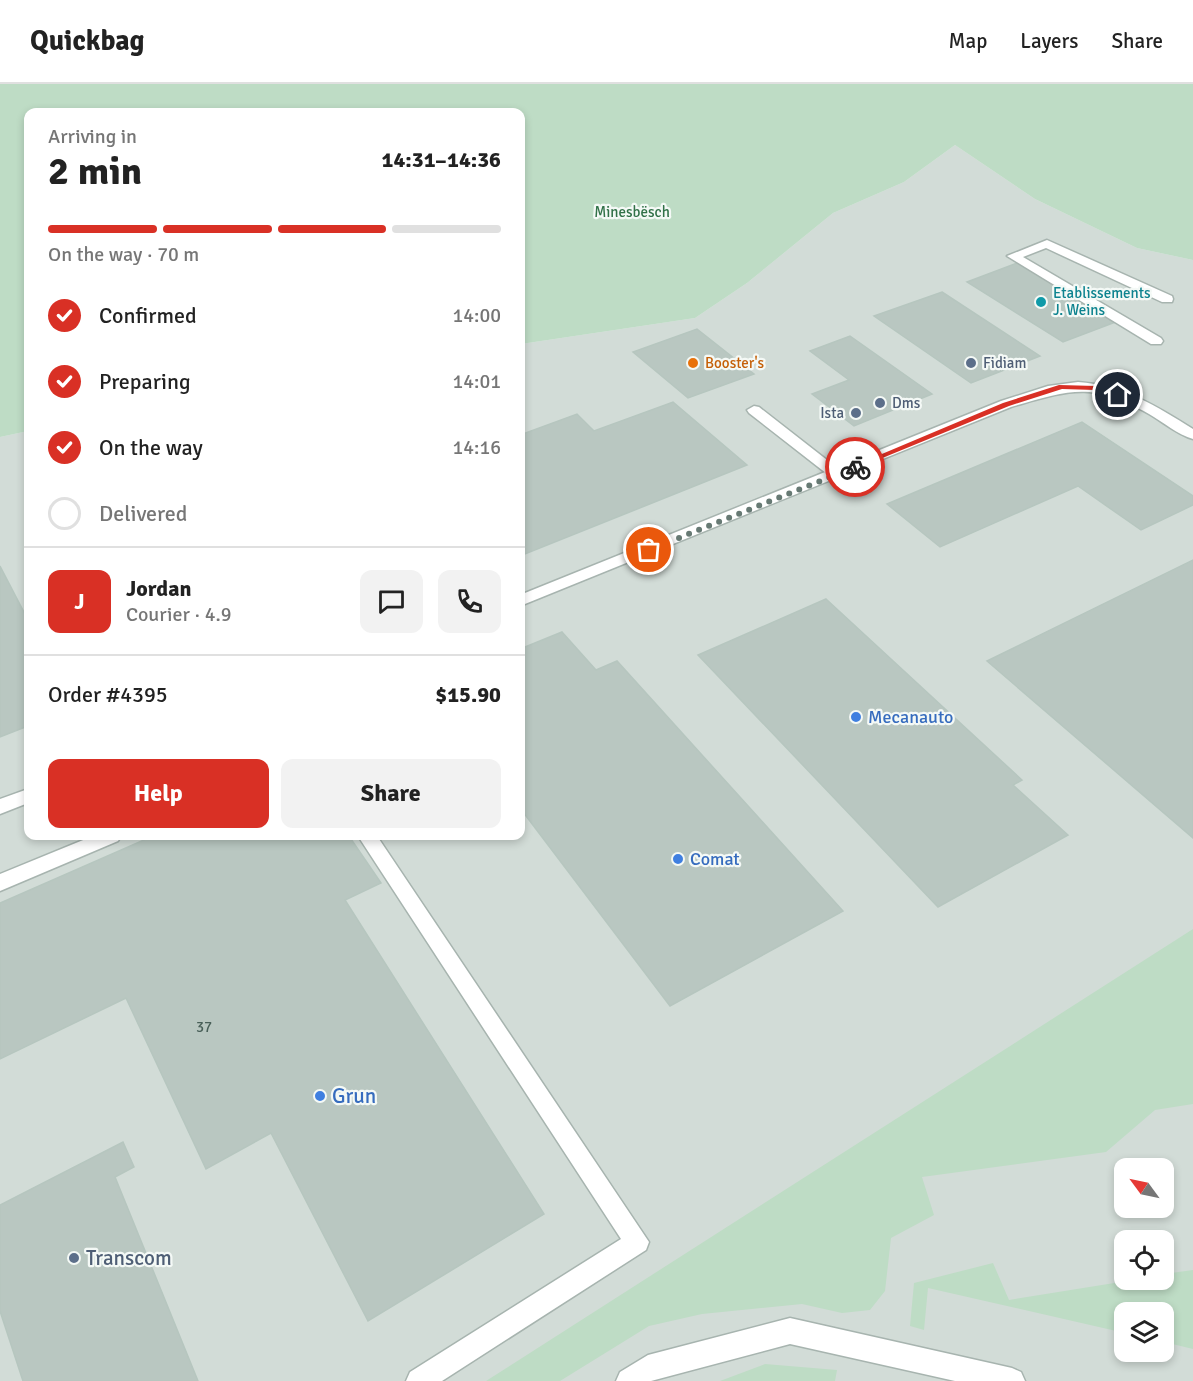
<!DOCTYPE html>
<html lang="en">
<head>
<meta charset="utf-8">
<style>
  :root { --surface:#fff; --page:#f2f2f2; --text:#222; --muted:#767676; --line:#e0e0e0; --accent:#d93025 }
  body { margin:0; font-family:Signika,sans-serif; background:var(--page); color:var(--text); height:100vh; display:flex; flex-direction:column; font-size:22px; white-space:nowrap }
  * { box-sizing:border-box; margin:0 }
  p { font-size:20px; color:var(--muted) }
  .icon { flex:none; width:33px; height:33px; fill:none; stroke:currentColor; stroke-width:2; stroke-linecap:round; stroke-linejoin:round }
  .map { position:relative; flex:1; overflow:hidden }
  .side { position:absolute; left:24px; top:24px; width:501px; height:732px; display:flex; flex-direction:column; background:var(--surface); border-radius:12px; box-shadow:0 3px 9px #0003 }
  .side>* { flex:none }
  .needle { width:39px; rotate:303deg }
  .controls { position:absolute; left:1114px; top:1074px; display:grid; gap:12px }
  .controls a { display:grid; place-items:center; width:60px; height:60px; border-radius:12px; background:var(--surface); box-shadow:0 3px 9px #0003; font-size:30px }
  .pin { position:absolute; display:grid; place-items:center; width:51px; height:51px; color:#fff; margin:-26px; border:3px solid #fff; border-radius:50%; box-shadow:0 2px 6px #0007 }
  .courier { position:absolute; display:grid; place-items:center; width:60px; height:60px; margin:-30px; border:4px solid #d93025; border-radius:50%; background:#fff; color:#222; box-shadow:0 2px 8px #0007 }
  .head em { font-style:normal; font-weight:800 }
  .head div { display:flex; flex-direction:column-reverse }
  .head { display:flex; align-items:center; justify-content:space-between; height:102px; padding:0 24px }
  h1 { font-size:39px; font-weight:800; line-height:45px }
  .bar { display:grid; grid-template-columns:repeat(4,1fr); gap:9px 6px; align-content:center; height:72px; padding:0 24px }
  .bar i { height:8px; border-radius:4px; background:var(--line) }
  .bar .selected { background:var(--accent) }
  .bar p { grid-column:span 4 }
  .line { display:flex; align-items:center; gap:15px; padding:0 24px; border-top:2px solid var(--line) }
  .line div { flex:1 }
  .round { display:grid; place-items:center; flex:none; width:63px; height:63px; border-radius:12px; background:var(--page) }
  ol { padding:0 24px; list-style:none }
  li { display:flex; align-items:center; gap:18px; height:66px }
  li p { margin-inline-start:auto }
  li .icon { padding:6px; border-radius:50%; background:var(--accent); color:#fff; stroke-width:4 }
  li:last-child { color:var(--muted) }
  li i { width:33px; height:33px; border:3px solid var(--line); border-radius:50% }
  .cta { display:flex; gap:12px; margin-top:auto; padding:12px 24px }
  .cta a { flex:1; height:69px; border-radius:12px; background:var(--accent); color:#fff; font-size:24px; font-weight:800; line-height:69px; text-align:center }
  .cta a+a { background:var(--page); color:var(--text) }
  header { display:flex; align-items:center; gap:36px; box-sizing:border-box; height:84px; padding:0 30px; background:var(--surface); border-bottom:2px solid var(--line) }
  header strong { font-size:28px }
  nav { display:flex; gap:33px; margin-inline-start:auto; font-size:21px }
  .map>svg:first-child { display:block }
  .built { fill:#d2dcd7; fill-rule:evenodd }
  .green { fill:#bedcc5 }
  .building { fill:#b9c7c1; stroke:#b6c6bf; stroke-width:1.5 }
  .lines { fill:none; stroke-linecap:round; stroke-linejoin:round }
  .lane-casing { stroke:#a7b4af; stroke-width:3 }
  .street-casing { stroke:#a7b4af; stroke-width:3 }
  .lane { fill:#fff; fill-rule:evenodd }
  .street { fill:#fff; fill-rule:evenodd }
  .route { fill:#d93025 }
  .done { stroke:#677a74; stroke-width:6; stroke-dasharray:0 10.8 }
  .culture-dot { fill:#0f9aa8; stroke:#f4f9f6; stroke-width:2 }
  .food-dot { fill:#e8710a; stroke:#f4f9f6; stroke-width:2 }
  .service-dot { fill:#5c6f8a; stroke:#f4f9f6; stroke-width:2 }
  .shop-dot { fill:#3f7fe0; stroke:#f4f9f6; stroke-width:2 }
  .labels { text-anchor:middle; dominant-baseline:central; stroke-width:4.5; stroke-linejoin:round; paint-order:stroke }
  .far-park-label { font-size:15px; fill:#317148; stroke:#f4f9f6 }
  .far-culture-label { font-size:15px; fill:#0d838f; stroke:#f4f9f6; text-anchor:start }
  .far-food-label { font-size:15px; fill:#c56008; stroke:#f4f9f6; text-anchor:start }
  .far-service-label { font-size:15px; fill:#4e5e75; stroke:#f4f9f6; text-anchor:start }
  .number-label { font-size:15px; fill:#496059 }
  .shop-label { font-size:18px; fill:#366cbe; stroke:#f4f9f6; text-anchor:start }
  .near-shop-label { font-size:21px; fill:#366cbe; stroke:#f4f9f6; text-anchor:start }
  .near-service-label { font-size:21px; fill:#4e5e75; stroke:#f4f9f6; text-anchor:start }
</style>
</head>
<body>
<header>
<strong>Quickbag</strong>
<nav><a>Map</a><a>Layers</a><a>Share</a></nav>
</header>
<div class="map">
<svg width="1193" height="1297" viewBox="0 0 1193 1297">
  <rect width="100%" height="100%" fill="#e4ece8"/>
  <!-- built -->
  <path class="built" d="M955,61L1035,115L1137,164L1193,176V1297H0V353L28,347V752H520L521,260L695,234L747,199L833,129L904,98ZM1125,1084H1164V1124H1125ZM1125,1156H1164V1196H1125ZM1125,1228H1164V1268H1125Z"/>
  <!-- green -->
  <path class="green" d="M0,0H1193V176L1137,164L1035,115L955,61L904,98L833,129L747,199L695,234L521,260L520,28H28V347L0,353Z
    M1193,845V1020L1155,1026L1106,1068L922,1093L934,1131L891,1154L885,1207L870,1226L842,1229L802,1220L702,1230L649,1242L560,1297H486Z
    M993,1179L1009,1216L1133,1196H1164V1190L1193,1186V1265L1164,1258V1228H1125V1249L928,1204L924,1246L910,1242L914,1199Z
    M765,1280L837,1286L835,1297H720Z"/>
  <!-- building -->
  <path class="building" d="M1017,179L1118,237L1063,258L967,198Z
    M942,208L1040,272L971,299L874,232Z
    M697,245L754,290L688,314L633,268Z
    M850,252L932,310L854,342L812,310L849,296L810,267Z
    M673,318L747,381L520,472V351L577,330L594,347Z
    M1082,338L1193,412V421L1141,446L1078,402L940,463L887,420Z
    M1193,476V754L987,577Z
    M0,482L28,536V642L0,653Z
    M826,515L1022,696L1013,701L1068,751L938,823L698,571Z
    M562,548L596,586L617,577L843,827L670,922L520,724V565Z
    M153,752H349L381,799L345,816L544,1130L368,1237L271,1049L206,1085L126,914L0,975V819Z
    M123,1058L134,1083L115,1093L198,1297H23L0,1227V1121Z"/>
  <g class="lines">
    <!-- lane casing -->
    <g class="lane-casing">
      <path id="lane" d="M1047,156L1172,212L1173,215L1172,218H1162L1046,164L1023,173L1161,254L1163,257L1161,260H1151L1007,172Z
        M754,322L759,323L841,387L843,390L841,393H831L749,329L747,326Z
        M93,752H121L118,757L0,807V790Z
        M358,752H377L649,1158L646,1166L442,1297H406L410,1288L621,1155Z
        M790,1234L1012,1284L1021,1288L1025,1297H955L790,1260L651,1297H616L620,1288L648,1271Z"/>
    </g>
    <!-- street casing -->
    <g class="street-casing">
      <path id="street" d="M1078,298C1122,301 1157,322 1193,345V355C1178,351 1163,338 1149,330C1092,297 1070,306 1011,323L520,522V511L1001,317L1048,302Z
        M28,705V719L0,730V715Z"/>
    </g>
    <!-- lane -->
    <use href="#lane" class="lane"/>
    <!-- street -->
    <use href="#street" class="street"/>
  </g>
  <!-- route -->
  <path class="route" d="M1059,301L1096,302L1122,311L1118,313L1095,306L1062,305L1009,322L858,384L851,383L1003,319Z"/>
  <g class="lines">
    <!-- done -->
    <path class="done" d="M649,466L855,383"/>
  </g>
  <!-- markers -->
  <circle class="culture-dot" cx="1041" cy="218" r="6"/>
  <circle class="food-dot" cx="693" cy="279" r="6"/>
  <g class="service-dot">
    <circle cx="971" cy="279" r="6"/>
    <circle cx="880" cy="319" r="6"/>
    <circle cx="856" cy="329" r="6"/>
    <circle cx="74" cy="1174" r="6"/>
  </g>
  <g class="shop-dot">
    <circle cx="856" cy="633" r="6"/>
    <circle cx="678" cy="775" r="6"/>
    <circle cx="320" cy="1012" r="6"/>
  </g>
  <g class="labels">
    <!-- far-park labels -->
    <g class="far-park-label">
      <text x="632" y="128">Minesbësch</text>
    </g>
    <!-- far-culture labels -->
    <g class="far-culture-label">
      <text x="1053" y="209">Etablissements<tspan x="1053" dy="17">J. Weins</tspan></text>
    </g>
    <!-- far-food labels -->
    <g class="far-food-label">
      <text x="705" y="279">Booster's</text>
    </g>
    <!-- far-service labels -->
    <g class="far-service-label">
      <text x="983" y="279">Fidiam</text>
      <text x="892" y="319">Dms</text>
      <text x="844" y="329" text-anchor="end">Ista</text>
    </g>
    <!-- number labels -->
    <g class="number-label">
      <text x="204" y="943">37</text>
    </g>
    <!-- shop labels -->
    <g class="shop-label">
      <text x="868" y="633">Mecanauto</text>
      <text x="690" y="775">Comat</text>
    </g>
    <!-- near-shop labels -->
    <g class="near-shop-label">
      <text x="332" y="1012">Grun</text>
    </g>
    <!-- near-service labels -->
    <g class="near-service-label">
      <text x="86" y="1174">Transcom</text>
    </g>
  </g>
</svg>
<div class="controls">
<a><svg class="needle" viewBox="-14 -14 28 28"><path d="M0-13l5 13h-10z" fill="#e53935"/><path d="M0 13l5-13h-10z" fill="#767676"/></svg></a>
<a><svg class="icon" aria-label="locate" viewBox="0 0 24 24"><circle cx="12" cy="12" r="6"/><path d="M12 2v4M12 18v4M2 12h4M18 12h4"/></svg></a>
<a><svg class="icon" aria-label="layers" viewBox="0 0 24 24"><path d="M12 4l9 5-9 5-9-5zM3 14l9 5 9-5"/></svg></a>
</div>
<div class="pin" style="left:649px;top:466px;background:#ea580c"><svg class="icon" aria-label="bag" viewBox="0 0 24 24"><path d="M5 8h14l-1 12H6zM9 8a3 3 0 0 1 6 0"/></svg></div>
<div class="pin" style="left:1118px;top:311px;background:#1f2937"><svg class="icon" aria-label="home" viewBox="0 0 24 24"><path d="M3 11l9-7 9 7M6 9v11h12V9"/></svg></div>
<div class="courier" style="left:855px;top:383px"><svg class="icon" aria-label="bike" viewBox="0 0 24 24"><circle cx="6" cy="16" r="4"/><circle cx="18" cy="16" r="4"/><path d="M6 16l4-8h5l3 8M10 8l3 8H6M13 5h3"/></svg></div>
<section class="side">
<div class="head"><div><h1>2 min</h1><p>Arriving in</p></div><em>14:31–14:36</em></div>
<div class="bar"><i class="selected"></i><i class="selected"></i><i class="selected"></i><i></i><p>On the way · 70 m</p></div>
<ol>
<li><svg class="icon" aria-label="check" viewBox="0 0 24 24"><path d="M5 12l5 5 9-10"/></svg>Confirmed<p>14:00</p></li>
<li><svg class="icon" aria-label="check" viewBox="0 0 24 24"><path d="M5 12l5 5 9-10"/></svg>Preparing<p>14:01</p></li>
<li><svg class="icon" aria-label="check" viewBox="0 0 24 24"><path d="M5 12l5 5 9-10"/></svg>On the way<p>14:16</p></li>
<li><i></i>Delivered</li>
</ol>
<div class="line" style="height:108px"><b class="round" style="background:var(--accent);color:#fff">J</b><div><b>Jordan</b><p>Courier · 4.9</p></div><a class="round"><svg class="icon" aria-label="chat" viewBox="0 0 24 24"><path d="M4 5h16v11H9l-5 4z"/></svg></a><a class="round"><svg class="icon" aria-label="phone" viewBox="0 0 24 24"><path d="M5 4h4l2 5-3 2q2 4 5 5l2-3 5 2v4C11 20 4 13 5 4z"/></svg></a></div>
<div class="line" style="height:78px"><div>Order #4395</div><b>$15.90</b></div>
<div class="cta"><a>Help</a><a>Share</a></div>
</section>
</div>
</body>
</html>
